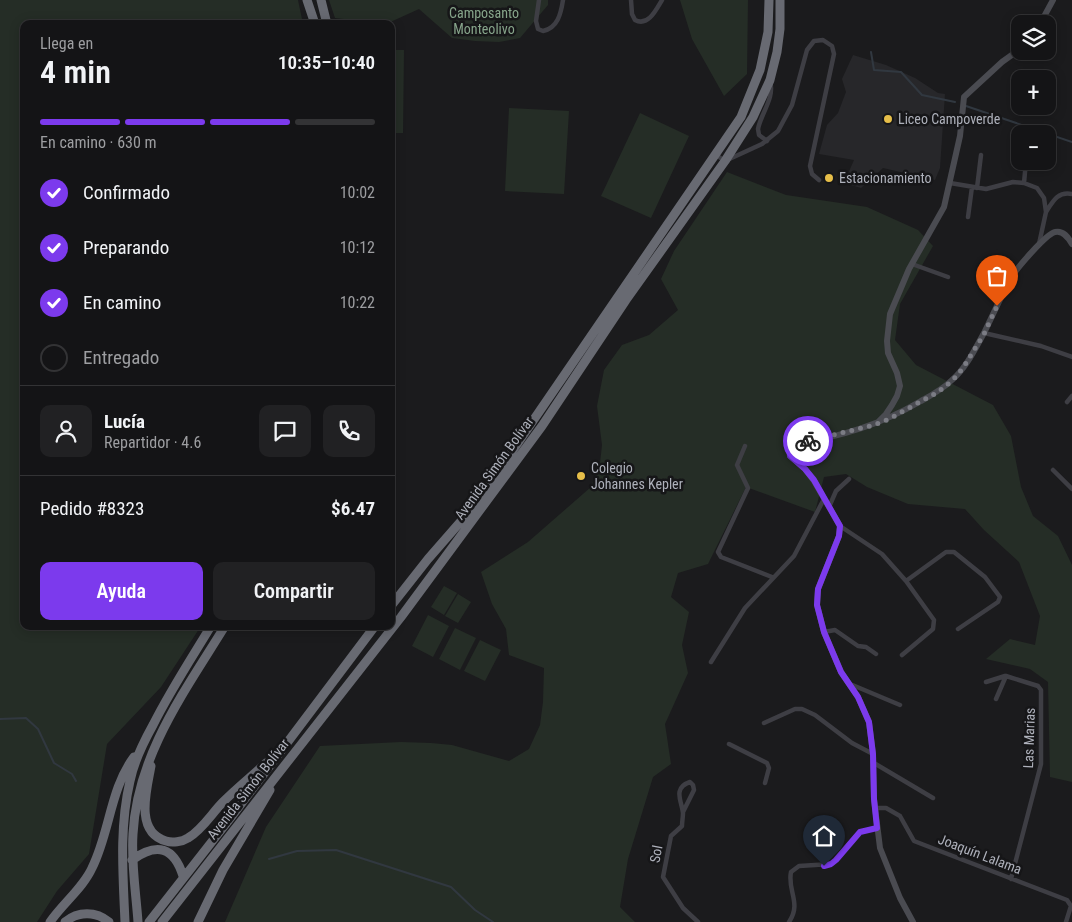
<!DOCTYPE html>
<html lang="es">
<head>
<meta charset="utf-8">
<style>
  :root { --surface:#141416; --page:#212123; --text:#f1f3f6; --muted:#9d9ea1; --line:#333335; --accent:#7c3aed }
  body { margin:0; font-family:"Roboto Condensed",sans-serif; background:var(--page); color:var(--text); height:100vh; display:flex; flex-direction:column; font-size:19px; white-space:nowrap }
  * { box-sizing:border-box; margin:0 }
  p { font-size:16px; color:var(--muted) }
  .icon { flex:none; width:28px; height:28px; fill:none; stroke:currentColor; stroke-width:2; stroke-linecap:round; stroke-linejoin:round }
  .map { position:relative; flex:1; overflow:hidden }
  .sheet { position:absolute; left:20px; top:20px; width:375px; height:610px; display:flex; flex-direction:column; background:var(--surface); border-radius:10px; box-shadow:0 2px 12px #0003,0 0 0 1px var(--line) }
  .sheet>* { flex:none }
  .tools { position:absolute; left:1011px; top:15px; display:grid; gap:10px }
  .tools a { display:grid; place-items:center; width:45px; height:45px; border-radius:10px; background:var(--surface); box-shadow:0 2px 12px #0003,0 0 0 1px var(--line); font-size:25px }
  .pin { position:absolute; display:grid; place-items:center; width:42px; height:42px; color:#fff; margin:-51px -21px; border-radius:50% 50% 50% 0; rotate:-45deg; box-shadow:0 0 5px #0007 }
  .pin .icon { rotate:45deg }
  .courier { position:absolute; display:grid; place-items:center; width:50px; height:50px; margin:-25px; border:4px solid #7c3aed; border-radius:50%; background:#fff; color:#222; box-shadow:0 1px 6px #0007 }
  .overview em { font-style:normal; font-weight:600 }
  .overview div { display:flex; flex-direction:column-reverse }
  .overview { display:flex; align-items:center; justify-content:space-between; height:85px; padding:0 20px }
  h1 { font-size:32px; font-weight:600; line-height:38px }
  .bar { display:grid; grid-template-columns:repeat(4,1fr); gap:8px 5px; align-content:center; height:60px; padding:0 20px }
  .bar i { height:6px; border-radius:4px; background:var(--line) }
  .bar .active { background:var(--accent) }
  .bar p { grid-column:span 4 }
  .line { display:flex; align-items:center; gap:12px; padding:0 20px; border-top:1px solid var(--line) }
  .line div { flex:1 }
  .round { display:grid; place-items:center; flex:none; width:52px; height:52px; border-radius:10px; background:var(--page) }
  ol { padding:0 20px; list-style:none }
  li { display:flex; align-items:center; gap:15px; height:55px }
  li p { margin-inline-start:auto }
  li .icon { padding:5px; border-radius:50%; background:var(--accent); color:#fff; stroke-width:4 }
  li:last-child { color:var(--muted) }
  li i { width:28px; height:28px; border:2px solid var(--line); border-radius:50% }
  .button { display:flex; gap:10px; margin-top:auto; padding:10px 20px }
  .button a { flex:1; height:58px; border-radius:10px; background:var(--accent); color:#fff; font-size:20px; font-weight:600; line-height:58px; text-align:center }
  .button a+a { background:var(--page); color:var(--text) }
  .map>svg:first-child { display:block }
  .built { fill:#27272a }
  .green { fill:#252d26 }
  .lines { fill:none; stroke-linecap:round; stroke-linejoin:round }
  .stream { stroke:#313840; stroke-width:2 }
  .street { stroke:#3e3e44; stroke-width:4.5 }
  .secondary { stroke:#4a4b51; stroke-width:6 }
  .highway { stroke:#686a72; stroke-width:9 }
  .done { stroke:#7b7c84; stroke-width:5; stroke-dasharray:0 9 }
  .route { stroke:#7c3aed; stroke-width:6 }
  .poi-dot { fill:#e6be49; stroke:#161618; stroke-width:2 }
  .labels { text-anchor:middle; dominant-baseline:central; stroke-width:5; stroke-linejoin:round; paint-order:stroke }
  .park-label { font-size:14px; fill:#87a58b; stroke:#161618 }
  .poi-label { font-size:14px; fill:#aeb1bb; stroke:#161618; text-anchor:start }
  .street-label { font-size:14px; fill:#aeb1bb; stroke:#161618 }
</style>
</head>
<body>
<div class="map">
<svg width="1072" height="922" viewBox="0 0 1072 922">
  <rect width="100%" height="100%" fill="#1b1b1d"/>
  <!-- built -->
  <path class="built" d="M853,55L886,65L915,78L938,93L945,94L940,168L935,180L883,168L861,188L844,183L854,160L819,154L827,125L838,113L846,92L842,79Z"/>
  <!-- green -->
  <path class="green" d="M0,0H298L303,24H24V626H201L161,687L107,744L89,854L57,891L37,922H0Z
    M329,0H548V5L520,38L499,42L475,41L452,38L419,9L386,24L335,18Z
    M680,0H748L747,74L724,96L692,39Z
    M391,50H404L403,133H391Z
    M509,108L569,111L564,194L505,191Z
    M640,113L689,136L651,218L601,196Z
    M727,172L786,195L867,207L918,230L933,246L900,304L895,340L916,365L993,405L1011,436L1021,487L1033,516L1058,536L1072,565V782L1050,777L1048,682L1030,669L986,659L1010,639L1035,645L1040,616L1019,562L984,530L965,509L908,504L867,487L846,474L824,477L815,512L746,487L708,564L678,573L671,597L689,612L682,645L688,673L665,724L671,764L653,777L628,859L620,907L635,922H225L266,827L320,746L401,742L431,743L452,745L509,761L529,749L540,725L543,702L544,668L509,655L506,629L492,604L481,572L528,542L591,487L600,463L602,445L597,406L604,370L622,345L649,335L678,310L661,279L674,251Z
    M444,586L457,593L444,615L431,607Z
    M458,594L471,602L458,623L445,616Z
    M428,615L449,626L433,657L412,646Z
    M455,628L476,638L460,670L439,659Z
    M480,640L501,650L485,681L464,671Z"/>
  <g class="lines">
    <!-- stream -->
    <path class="stream" d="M871,52L874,70L901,72L922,95L955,102
      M966,106L1072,142
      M0,719L26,718L38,729L54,763L72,774L76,781
      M269,859L297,851L336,850L451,887L475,910L493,922"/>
    <!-- street -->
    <path class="street" d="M539,0L536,21L538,29L543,31C558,28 561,13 563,0
      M631,0L632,14L635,20C648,27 656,10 662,0
      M767,141L759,135L758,129C761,113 775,98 770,81
      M716,155L725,161L762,144L778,131L792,105L807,50L814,41L823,40L832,46L834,54L810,166L812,174L819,180
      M950,183L986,189L1013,182L1024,183L1037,188L1044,198L1046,212L1039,244
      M1024,183L1026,161
      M977,188L981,155
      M1046,212C1053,201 1058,191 1072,194
      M968,217L972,187
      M912,264L948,277
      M984,333L1041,346L1072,357
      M1067,402L1072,396
      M745,446L737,465L748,488L718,552L721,557L772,577
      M1053,470L1072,489
      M829,507L836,491L849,479
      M840,526L882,554L906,581L934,620L933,629L902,655
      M906,581L946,552H954L985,577L1000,597L998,602L958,629
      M824,632L835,630L858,646L866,647L876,654
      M711,662L745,608L794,556L824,499
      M986,682L1005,676
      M850,684L900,705
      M996,699L1006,676L1038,686L1041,690V764L1011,879
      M764,723L795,709H802L815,715L852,743L873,754
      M729,744L767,763L769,768L765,783
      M874,763L933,798
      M875,808H886L900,816L914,841L1067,900L1071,906L1066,922
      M683,812L694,790L693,785L690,782C672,788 682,802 683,813C683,817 682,822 682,826L671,836L663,877L683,908L698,922
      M789,922C802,903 787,891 791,872L799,866L831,864L860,832L877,828"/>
    <!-- secondary -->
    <path class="secondary" d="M1040,24L1053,0
      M879,421L886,414L892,405L897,396L900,386L897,373L888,353L887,341L890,314L909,269L944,207L960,136L964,97L1002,62L1020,49
      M913,922L900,898L880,848L874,799L873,754L869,722L858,697L841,672L824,632L817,605L818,589L839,536L840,526L814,481L805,469L790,456C788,450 791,447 796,444C842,436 880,425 921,401C932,395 943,389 952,380C966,368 975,349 984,333C993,315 1001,296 1011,278C1016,269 1046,234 1055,232C1063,230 1068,237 1072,244"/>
    <!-- highway -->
    <path class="highway" d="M307,0L315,24
      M321,0L327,24
      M391,606L428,559L476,504L741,117L760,70L768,32L769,0
      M151,766C147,789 134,832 166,841C172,843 182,842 188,838C202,830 212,813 223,802C237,788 252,776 266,763
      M132,860C157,842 174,847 183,876
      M50,922C63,903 83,888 92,868C110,832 110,789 134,757
      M65,922C78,911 96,911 109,922
      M125,922C123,875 119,828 130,781C134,761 143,743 153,725C170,691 191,659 211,626
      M138,922C136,893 131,863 133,834C137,755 185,691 225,626
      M149,922L232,816L375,626
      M162,922L401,617L542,426L626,300L725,161L753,117L770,80L777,52L780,29V0
      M198,922L223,870L270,790"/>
  </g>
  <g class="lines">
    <!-- done -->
    <path class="done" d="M808,441L874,425L889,419L938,392L953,380L963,368L984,334L997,306"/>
    <!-- route -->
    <path class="route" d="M808,441L796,444L791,447L790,456L805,469L814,480L840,526L839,536L818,589L817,605L824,632L841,672L858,697L869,722L873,754L874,799L877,828L860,832L836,860L831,864L824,866"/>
  </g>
  <!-- markers -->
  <g class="poi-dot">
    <circle cx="888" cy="119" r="5"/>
    <circle cx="829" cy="178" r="5"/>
    <circle cx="581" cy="476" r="5"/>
  </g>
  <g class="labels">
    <!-- park labels -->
    <g class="park-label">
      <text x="484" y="13">Camposanto<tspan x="484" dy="16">Monteolivo</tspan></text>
    </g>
    <!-- poi labels -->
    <g class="poi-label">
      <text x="898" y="119">Liceo Campoverde</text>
      <text x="839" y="178">Estacionamiento</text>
      <text x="591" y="468">Colegio<tspan x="591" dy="16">Johannes Kepler</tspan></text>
    </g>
    <!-- street labels -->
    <g class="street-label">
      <text transform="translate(494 468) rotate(-54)">Avenida Simón Bolívar</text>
      <text transform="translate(1029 738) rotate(-88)">Las Marias</text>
      <text transform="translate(248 789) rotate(-52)">Avenida Simón Bolívar</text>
      <text transform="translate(656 854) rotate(-79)">Sol</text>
      <text transform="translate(980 854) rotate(21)">Joaquín Lalama</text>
    </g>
  </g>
</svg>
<div class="tools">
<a><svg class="icon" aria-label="layers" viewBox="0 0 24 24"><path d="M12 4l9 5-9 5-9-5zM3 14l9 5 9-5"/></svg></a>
<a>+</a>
<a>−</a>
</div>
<div class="pin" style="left:997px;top:306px;background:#ea580c"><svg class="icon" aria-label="bag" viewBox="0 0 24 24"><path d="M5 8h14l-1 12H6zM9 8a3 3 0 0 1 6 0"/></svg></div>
<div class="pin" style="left:824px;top:866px;background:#1f2937"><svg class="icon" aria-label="home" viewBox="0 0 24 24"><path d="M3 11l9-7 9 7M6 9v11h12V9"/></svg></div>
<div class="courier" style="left:808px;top:441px"><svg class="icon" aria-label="bike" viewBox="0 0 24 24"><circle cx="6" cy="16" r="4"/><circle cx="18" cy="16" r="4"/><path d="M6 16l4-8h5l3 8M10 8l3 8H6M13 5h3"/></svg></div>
<section class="sheet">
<div class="overview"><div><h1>4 min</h1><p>Llega en</p></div><em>10:35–10:40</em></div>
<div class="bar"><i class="active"></i><i class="active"></i><i class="active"></i><i></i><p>En camino · 630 m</p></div>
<ol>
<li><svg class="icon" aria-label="check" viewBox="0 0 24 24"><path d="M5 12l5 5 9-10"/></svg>Confirmado<p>10:02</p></li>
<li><svg class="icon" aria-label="check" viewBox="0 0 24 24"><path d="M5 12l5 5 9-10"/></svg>Preparando<p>10:12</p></li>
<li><svg class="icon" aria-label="check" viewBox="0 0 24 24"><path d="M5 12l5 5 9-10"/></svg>En camino<p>10:22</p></li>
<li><i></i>Entregado</li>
</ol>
<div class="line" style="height:90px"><a class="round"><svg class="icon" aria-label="person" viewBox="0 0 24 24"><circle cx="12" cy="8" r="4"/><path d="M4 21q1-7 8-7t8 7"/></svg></a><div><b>Lucía</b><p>Repartidor · 4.6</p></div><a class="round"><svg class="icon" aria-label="chat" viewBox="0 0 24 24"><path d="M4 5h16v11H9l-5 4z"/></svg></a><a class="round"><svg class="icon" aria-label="phone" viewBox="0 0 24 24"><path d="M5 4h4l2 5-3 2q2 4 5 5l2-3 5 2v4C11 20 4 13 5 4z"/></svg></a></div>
<div class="line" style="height:65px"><div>Pedido #8323</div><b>$6.47</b></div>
<div class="button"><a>Ayuda</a><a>Compartir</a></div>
</section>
</div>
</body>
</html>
